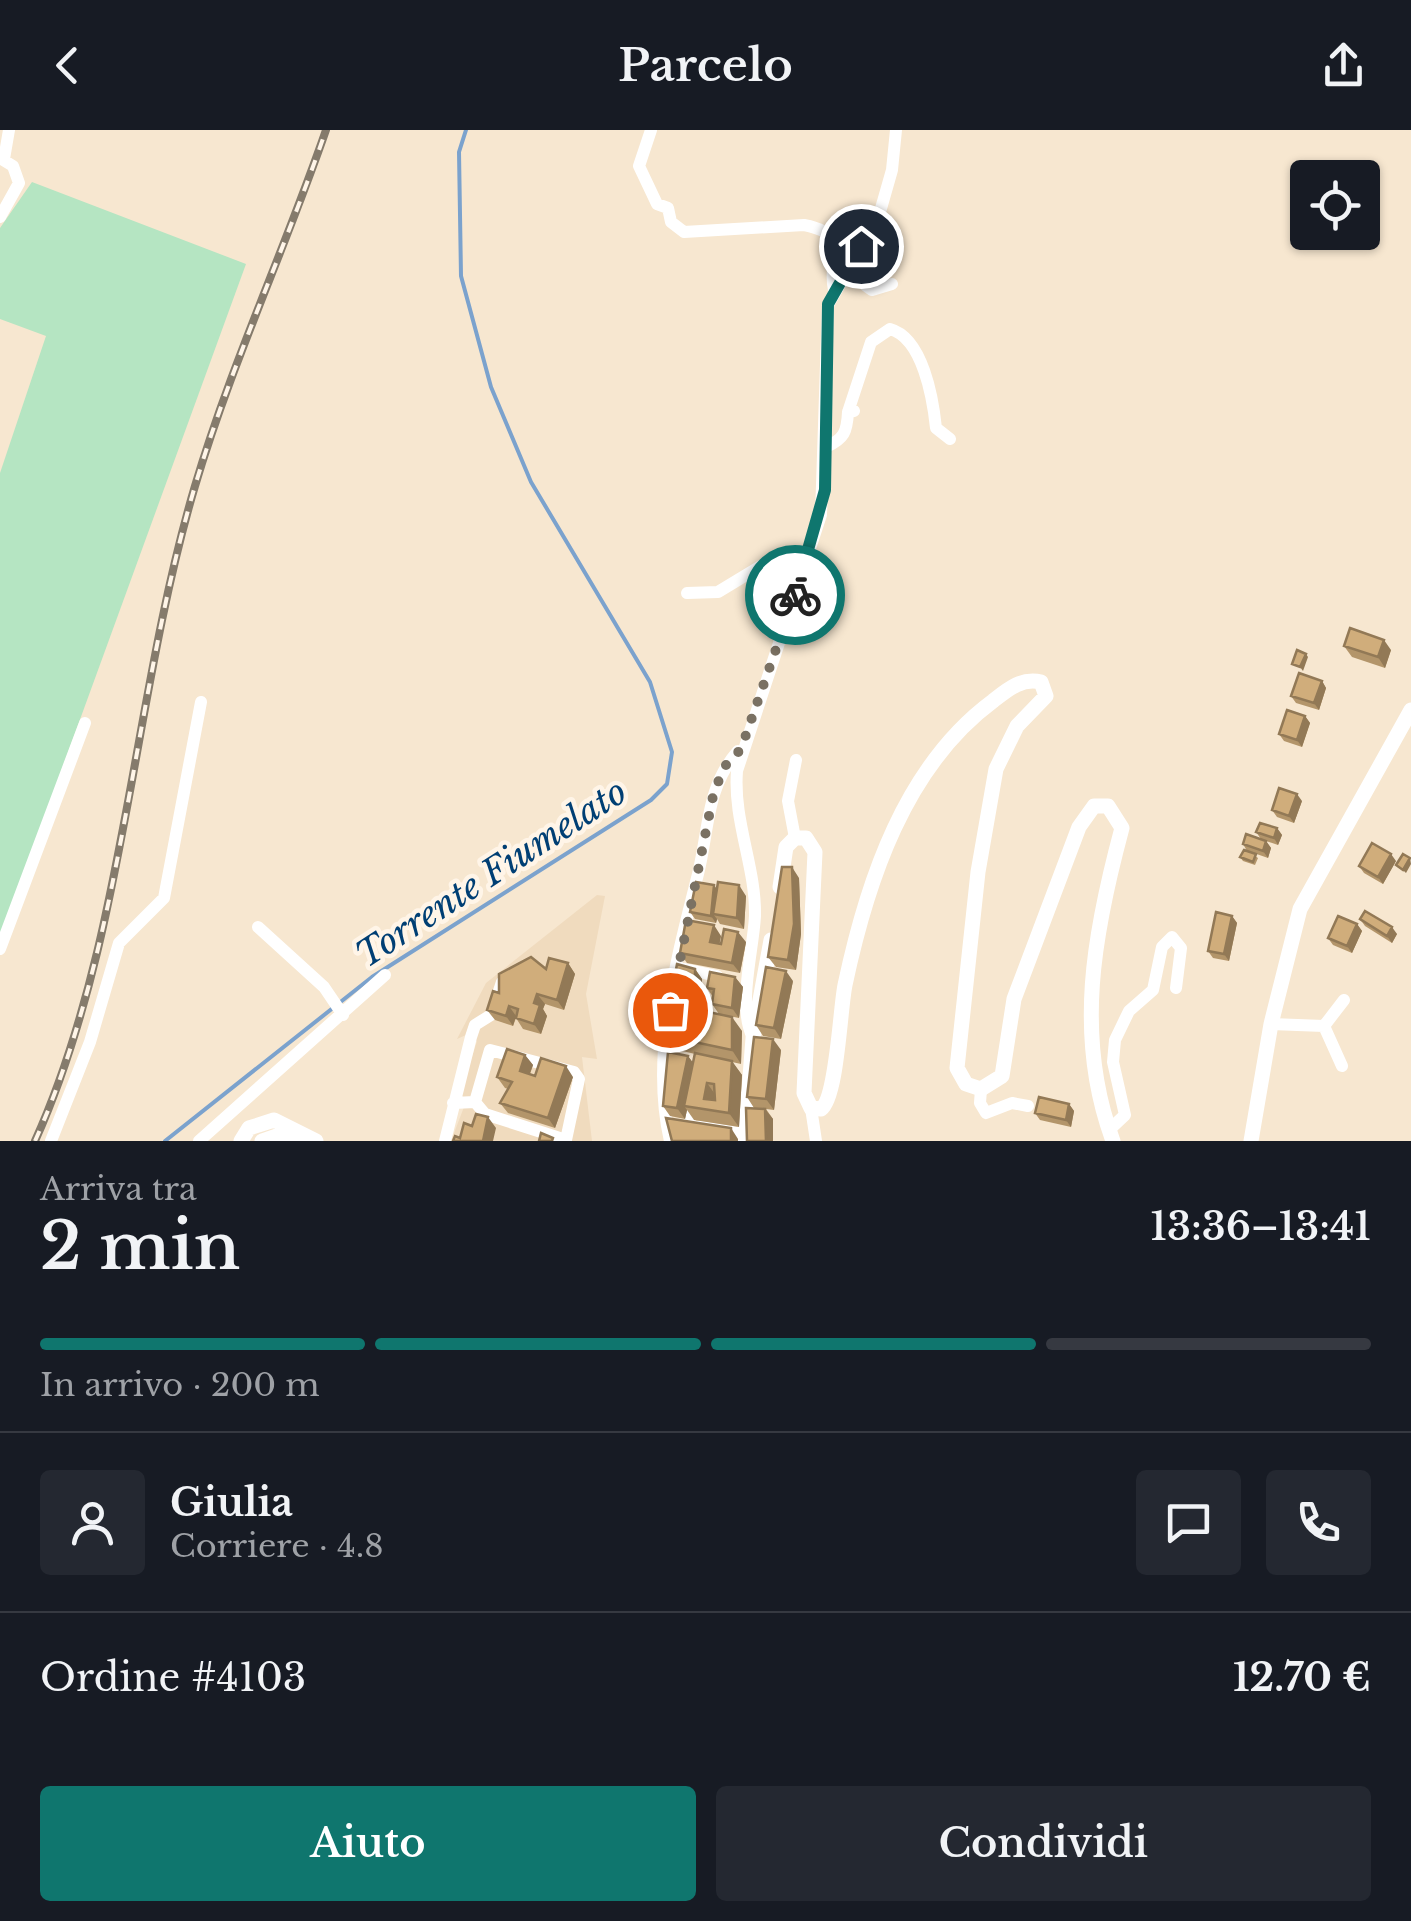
<!DOCTYPE html>
<html lang="it">
<head>
<meta charset="utf-8">
<style>
  :root { --surface:#171b24; --page:#242831; --text:#f1f3f6; --muted:#9ea1a6; --line:#363941; --accent:#0f766e }
  body { margin:0; font-family:"Libre Baskerville",serif; background:var(--page); color:var(--text); height:100vh; display:flex; flex-direction:column; font-size:38px; white-space:nowrap }
  * { box-sizing:border-box; margin:0 }
  p { font-size:32px; color:var(--muted) }
  .icon { flex:none; width:55px; height:55px; fill:none; stroke:currentColor; stroke-width:2; stroke-linecap:round; stroke-linejoin:round }
  .map { position:relative; height:1011px; overflow:hidden }
  .sheet { display:flex; flex-direction:column; background:var(--surface); flex:1 }
  .sheet>* { flex:none }
  .tools { position:absolute; left:1290px; top:30px; display:grid; gap:20px }
  .tools a { display:grid; place-items:center; width:90px; height:90px; border-radius:10px; background:var(--surface); box-shadow:0 2px 8px #0004; font-size:50px }
  .pin { position:absolute; display:grid; place-items:center; width:85px; height:85px; color:#fff; margin:-42px; border:5px solid #fff; border-radius:50%; box-shadow:0 2px 10px #0007 }
  .courier { position:absolute; display:grid; place-items:center; width:100px; height:100px; margin:-50px; border:8px solid #0f766e; border-radius:50%; background:#fff; color:#222; box-shadow:0 2px 12px #0007 }
  .head em { font-style:normal; font-weight:600 }
  .head div { display:flex; flex-direction:column-reverse }
  .head { display:flex; align-items:center; justify-content:space-between; height:170px; padding:0 40px }
  h1 { font-size:65px; font-weight:600; line-height:75px }
  .bar { display:grid; grid-template-columns:repeat(4,1fr); gap:15px 10px; align-content:center; height:120px; padding:0 40px }
  .bar i { height:12px; border-radius:8px; background:var(--line) }
  .bar .on { background:var(--accent) }
  .bar p { grid-column:span 4 }
  .line { display:flex; align-items:center; gap:25px; padding:0 40px; border-top:2px solid var(--line) }
  .line div { flex:1 }
  .round { display:grid; place-items:center; flex:none; width:105px; height:105px; border-radius:10px; background:var(--page) }
  .action { display:flex; gap:20px; margin-top:auto; padding:20px 40px }
  .action a { flex:1; height:115px; border-radius:10px; background:var(--accent); color:#fff; font-size:40px; font-weight:600; line-height:115px; text-align:center }
  .action a+a { background:var(--page); color:var(--text) }
  header { display:flex; justify-content:space-between; align-items:center; height:130px; padding:0 40px; background:var(--surface); font-size:45px; font-weight:600 }
  .map>svg:first-child { display:block }
  .built { fill:#f0dbbe }
  .green { fill:#b5e5c2 }
  .lines { fill:none; stroke-linecap:round; stroke-linejoin:round }
  .stream { stroke:#7ba2cd; stroke-width:4 }
  .minor { stroke:#fff; stroke-width:12 }
  .major { stroke:#fff; stroke-width:15 }
  .rail-casing { stroke:#857b6c; stroke-width:8 }
  .rail { stroke:#fff5e8; stroke-width:4; stroke-dasharray:11; stroke-linecap:butt }
  .wall { fill:#b3956a }
  .shaded-wall { fill:#927956 }
  .building { fill:#d0ad7b; stroke:#927956; stroke-width:2.5; fill-rule:evenodd }
  .done { stroke:#7a7163; stroke-width:10; stroke-dasharray:0 18 }
  .route { stroke:#0f766e; stroke-width:12 }
  .labels { text-anchor:middle; dominant-baseline:central; stroke-width:9; stroke-linejoin:round; paint-order:stroke }
  .water-label { font-size:35px; font-style:italic; fill:#003f74; stroke:#fff5e8 }
</style>
</head>
<body>
<header><svg class="icon" aria-label="back" viewBox="0 0 24 24"><path d="M15 5l-7 7 7 7"/></svg>Parcelo<svg class="icon" aria-label="share" viewBox="0 0 24 24"><path d="M12 15V3M7 8l5-5 5 5M5 13v7h14v-7"/></svg></header>
<div class="map">
<svg width="1411" height="1011" viewBox="0 0 1411 1011">
  <rect width="100%" height="100%" fill="#f7e7d0"/>
  <!-- built -->
  <path class="built" d="M597,765L605,766L586,864L597,929L582,927L592,1011H451L464,977L459,967L477,911L466,905L457,909L486,853Z"/>
  <!-- green -->
  <path class="green" d="M32,52L246,134L0,809V343L46,206L0,189V98Z"/>
  <g class="lines">
    <!-- stream -->
    <path class="stream" d="M165,1011L372,847L651,670L667,654L672,622L650,552L531,352L491,257L461,146L459,22L466,0"/>
    <!-- minor -->
    <path class="minor" d="M651,0L639,36L657,74L668,78L671,92L684,102L804,95C854,105 826,127 834,160
      M0,28L13,36L19,53L0,87
      M4,29L9,0
      M878,89L889,102L892,119L865,155L872,160L892,154
      M848,282L871,212L890,199C923,208 933,269 936,298L950,309
      M826,317C844,309 847,302 848,282L854,281
      M687,463L718,462L761,436L775,434L784,442L781,473L786,489
      M795,708L788,671L796,630
      M258,797L324,857L343,885
      M0,819L85,593
      M680,838L717,846
      M1271,894L1324,896L1342,936
      M1324,896L1344,870
      M753,908C737,876 753,823 755,786C756,737 733,691 737,641L821,385L828,175L878,89L892,40L896,0
      M981,959L980,973L986,983L1012,973L1028,976
      M694,969L689,995L744,1004
      M453,973L475,972L485,984L566,1010L579,949L574,942L490,920L475,972
      M811,978L816,1011
      M1109,1000L1125,985L1113,932L1115,910L1129,881L1153,860L1162,817L1172,807L1181,818L1176,858
      M51,1011L90,912L119,813L164,768L201,572
      M199,1011L385,845
      M445,1011L471,907L475,895L491,885L502,852
      M670,1011C650,925 677,827 698,744C709,700 706,657 738,621"/>
    <!-- major -->
    <path class="major" d="M780,757L786,717L795,708H806L815,722L804,963L811,978L821,979C837,968 840,879 845,855C867,751 905,636 993,571C1007,560 1022,547 1041,552L1046,566L1017,596L996,639L978,742L957,938L966,954L981,959L1002,946L1014,869L1079,697L1094,676H1108L1122,698C1094,802 1074,906 1113,1011
      M241,1011L249,998L274,990L316,1011
      M262,1011L282,1004L302,1006
      M745,1011L753,908L771,810
      M1251,1011L1271,894L1300,779L1411,580"/>
    <!-- rail casing -->
    <g class="rail-casing">
      <path id="rail" d="M35,1011C125,811 132,568 195,356C231,235 285,119 326,0"/>
    </g>
    <!-- rail -->
    <use href="#rail" class="rail"/>
  </g>
  <!-- wall -->
  <path class="wall" d="M1344,516L1391,520L1385,538L1352,527Z
    M1322,551L1326,558L1319,580L1296,573L1291,566Z
    M1305,586L1310,593L1302,617L1284,611L1279,604Z
    M1302,671L1294,693L1277,687L1272,680Z
    M1277,698L1282,705L1278,715L1266,711L1271,718L1268,728L1248,721L1258,728L1255,735L1243,731L1240,727L1247,721L1243,714L1261,709L1256,702Z
    M1396,731L1383,754L1364,743L1359,736Z
    M799,748L801,804L796,840L776,837L768,827Z
    M717,759L746,766L744,799L720,794L717,789L716,793L695,789L690,782Z
    M1232,786L1237,793L1229,831L1213,828L1208,821Z
    M1360,789L1397,804L1392,813L1365,796Z
    M1357,794L1362,801L1352,823L1333,815L1328,808Z
    M721,806L719,813L746,812L740,843L687,833L680,823Z
    M568,833L575,844L564,880L545,874L543,879L547,886L541,904L523,899L516,888L513,896L495,890L487,880L499,863L546,839Z
    M695,839L702,849V881L742,901L741,934L732,932L742,945L739,997L694,990L687,980L685,989L670,986L663,976L688,926L693,933L695,924L670,918L661,905L679,875L671,865Z
    M735,847L743,857L739,888L719,884L712,874L713,867L707,858Z
    M793,851L781,909L763,906L756,895Z
    M781,920L774,980L766,979L773,989V1011H747L754,978L747,967Z
    M525,925L533,935L530,944L535,946L573,947L555,998L508,983L500,973L508,959L505,958L497,947Z
    M1069,974L1074,981L1071,997L1040,990L1035,983Z"/>
  <!-- shaded-wall -->
  <path class="shaded-wall" d="M1384,510L1391,520L1385,538L1378,527Z
    M1306,524L1308,527L1303,541L1300,537Z
    M1322,551L1326,558L1319,580L1314,573Z
    M1305,586L1310,593L1302,617L1297,610Z
    M1297,664L1302,671L1294,693L1289,686Z
    M1277,698L1282,705L1278,715L1274,708Z
    M1266,711L1271,718L1268,728L1263,721Z
    M1391,724L1396,731L1383,754L1378,747Z
    M1410,728L1411,734L1406,743L1403,740Z
    M792,737L799,748L801,804L796,840L788,830Z
    M714,755L719,762L713,784L717,789L716,793L711,786Z
    M739,755L746,766L744,799L737,788Z
    M1232,786L1237,793L1229,831L1224,824Z
    M1357,794L1362,801L1352,823L1347,816Z
    M714,795L721,806L718,822L710,812Z
    M1392,797L1397,804L1392,813L1387,806Z
    M738,802L746,812L740,843L732,833Z
    M568,833L575,844L564,880L557,870Z
    M695,839L702,849V881L695,871Z
    M786,841L793,851L781,909L774,898Z
    M735,847L743,857L739,888L732,878Z
    M537,864L545,874L543,879L547,886L541,904L534,894V873Z
    M509,876L516,886L513,896L506,886Z
    M732,887L742,901L741,934L732,920Z
    M773,909L781,920L774,980L766,969Z
    M525,925L533,935L527,951L520,941Z
    M688,926L696,937L684,976L687,980L685,989L677,978Z
    M732,931L742,945L739,997L729,983Z
    M566,936L573,947L555,998L548,988Z
    M707,953L717,967L714,981L704,969Z
    M1069,974L1074,981L1071,997L1066,990Z
    M765,979L773,989V1011H766Z
    M488,987L496,998L493,1011H483Z
    M731,998L738,1009V1011H731Z"/>
  <!-- building -->
  <path class="building" d="M1350,498L1384,510L1378,527L1344,516Z
    M1297,520L1306,524L1300,537L1292,534Z
    M1299,543L1322,551L1314,573L1291,566Z
    M1287,580L1305,586L1297,610L1279,604Z
    M1279,658L1297,664L1289,686L1272,680Z
    M1260,693L1277,698L1274,708L1256,702Z
    M1246,704L1266,711L1263,721L1243,714Z
    M1372,713L1391,724L1378,747L1359,736Z
    M1244,720L1256,724L1253,732L1240,727Z
    M1403,724L1410,728L1403,740L1396,735Z
    M782,737H792L794,794L788,830L768,827Z
    M696,752L714,755L711,786L690,782Z
    M718,752L739,755L737,788L713,784Z
    M1365,781L1392,797L1387,806L1360,789Z
    M1216,782L1232,786L1224,824L1208,821Z
    M1338,786L1357,794L1347,816L1328,808Z
    M686,790L714,795L710,812L721,814L724,799L738,802L732,833L680,823Z
    M531,827L546,839L549,828L568,833L557,870L537,864L534,873L540,875L534,894L516,888L518,879L509,876L506,886L487,880L493,861L499,863V844Z
    M677,834L695,839V871L671,865Z
    M766,837L786,841L774,898L756,895Z
    M710,842L735,847L732,878L712,874L714,859L707,858Z
    M666,873L732,887V920L661,905Z
    M754,907L773,909L766,969L747,967Z
    M507,919L525,925L520,941L535,946L541,928L566,936L548,988L500,973L512,952L497,947Z
    M668,922L688,926L677,978L663,976Z
    M695,923L732,931L729,983L684,976ZM707,953L714,954L715,970L704,969Z
    M1039,967L1069,974L1066,990L1035,983Z
    M746,978L765,979L766,1011H747Z
    M476,984L488,987L483,1011H453L455,1006L460,1008L464,993L472,996Z
    M666,988L731,998V1011H672Z
    M541,1003L553,1008L552,1011H539Z"/>
  <g class="lines">
    <!-- done -->
    <path class="done" d="M670,880L714,661L726,635L741,619L795,465"/>
    <!-- route -->
    <path class="route" d="M795,465L825,360L828,174L861,116"/>
  </g>
  <g class="labels">
    <!-- water labels -->
    <g class="water-label">
      <text transform="translate(491 743) rotate(-33)">Torrente Fiumelato</text>
    </g>
  </g>
</svg>
<div class="tools">
<a><svg class="icon" aria-label="locate" viewBox="0 0 24 24"><circle cx="12" cy="12" r="6"/><path d="M12 2v4M12 18v4M2 12h4M18 12h4"/></svg></a>
</div>
<div class="pin" style="left:670px;top:880px;background:#ea580c"><svg class="icon" aria-label="bag" viewBox="0 0 24 24"><path d="M5 8h14l-1 12H6zM9 8a3 3 0 0 1 6 0"/></svg></div>
<div class="pin" style="left:861px;top:116px;background:#1f2937"><svg class="icon" aria-label="home" viewBox="0 0 24 24"><path d="M3 11l9-7 9 7M6 9v11h12V9"/></svg></div>
<div class="courier" style="left:795px;top:465px"><svg class="icon" aria-label="bike" viewBox="0 0 24 24"><circle cx="6" cy="16" r="4"/><circle cx="18" cy="16" r="4"/><path d="M6 16l4-8h5l3 8M10 8l3 8H6M13 5h3"/></svg></div>
</div>
<section class="sheet">
<div class="head"><div><h1>2 min</h1><p>Arriva tra</p></div><em>13:36–13:41</em></div>
<div class="bar"><i class="on"></i><i class="on"></i><i class="on"></i><i></i><p>In arrivo · 200 m</p></div>
<div class="line" style="height:180px"><a class="round"><svg class="icon" aria-label="person" viewBox="0 0 24 24"><circle cx="12" cy="8" r="4"/><path d="M4 21q1-7 8-7t8 7"/></svg></a><div><b>Giulia</b><p>Corriere · 4.8</p></div><a class="round"><svg class="icon" aria-label="chat" viewBox="0 0 24 24"><path d="M4 5h16v11H9l-5 4z"/></svg></a><a class="round"><svg class="icon" aria-label="phone" viewBox="0 0 24 24"><path d="M5 4h4l2 5-3 2q2 4 5 5l2-3 5 2v4C11 20 4 13 5 4z"/></svg></a></div>
<div class="line" style="height:130px"><div>Ordine #4103</div><b>12.70 €</b></div>
<div class="action"><a>Aiuto</a><a>Condividi</a></div>
</section>
</body>
</html>
